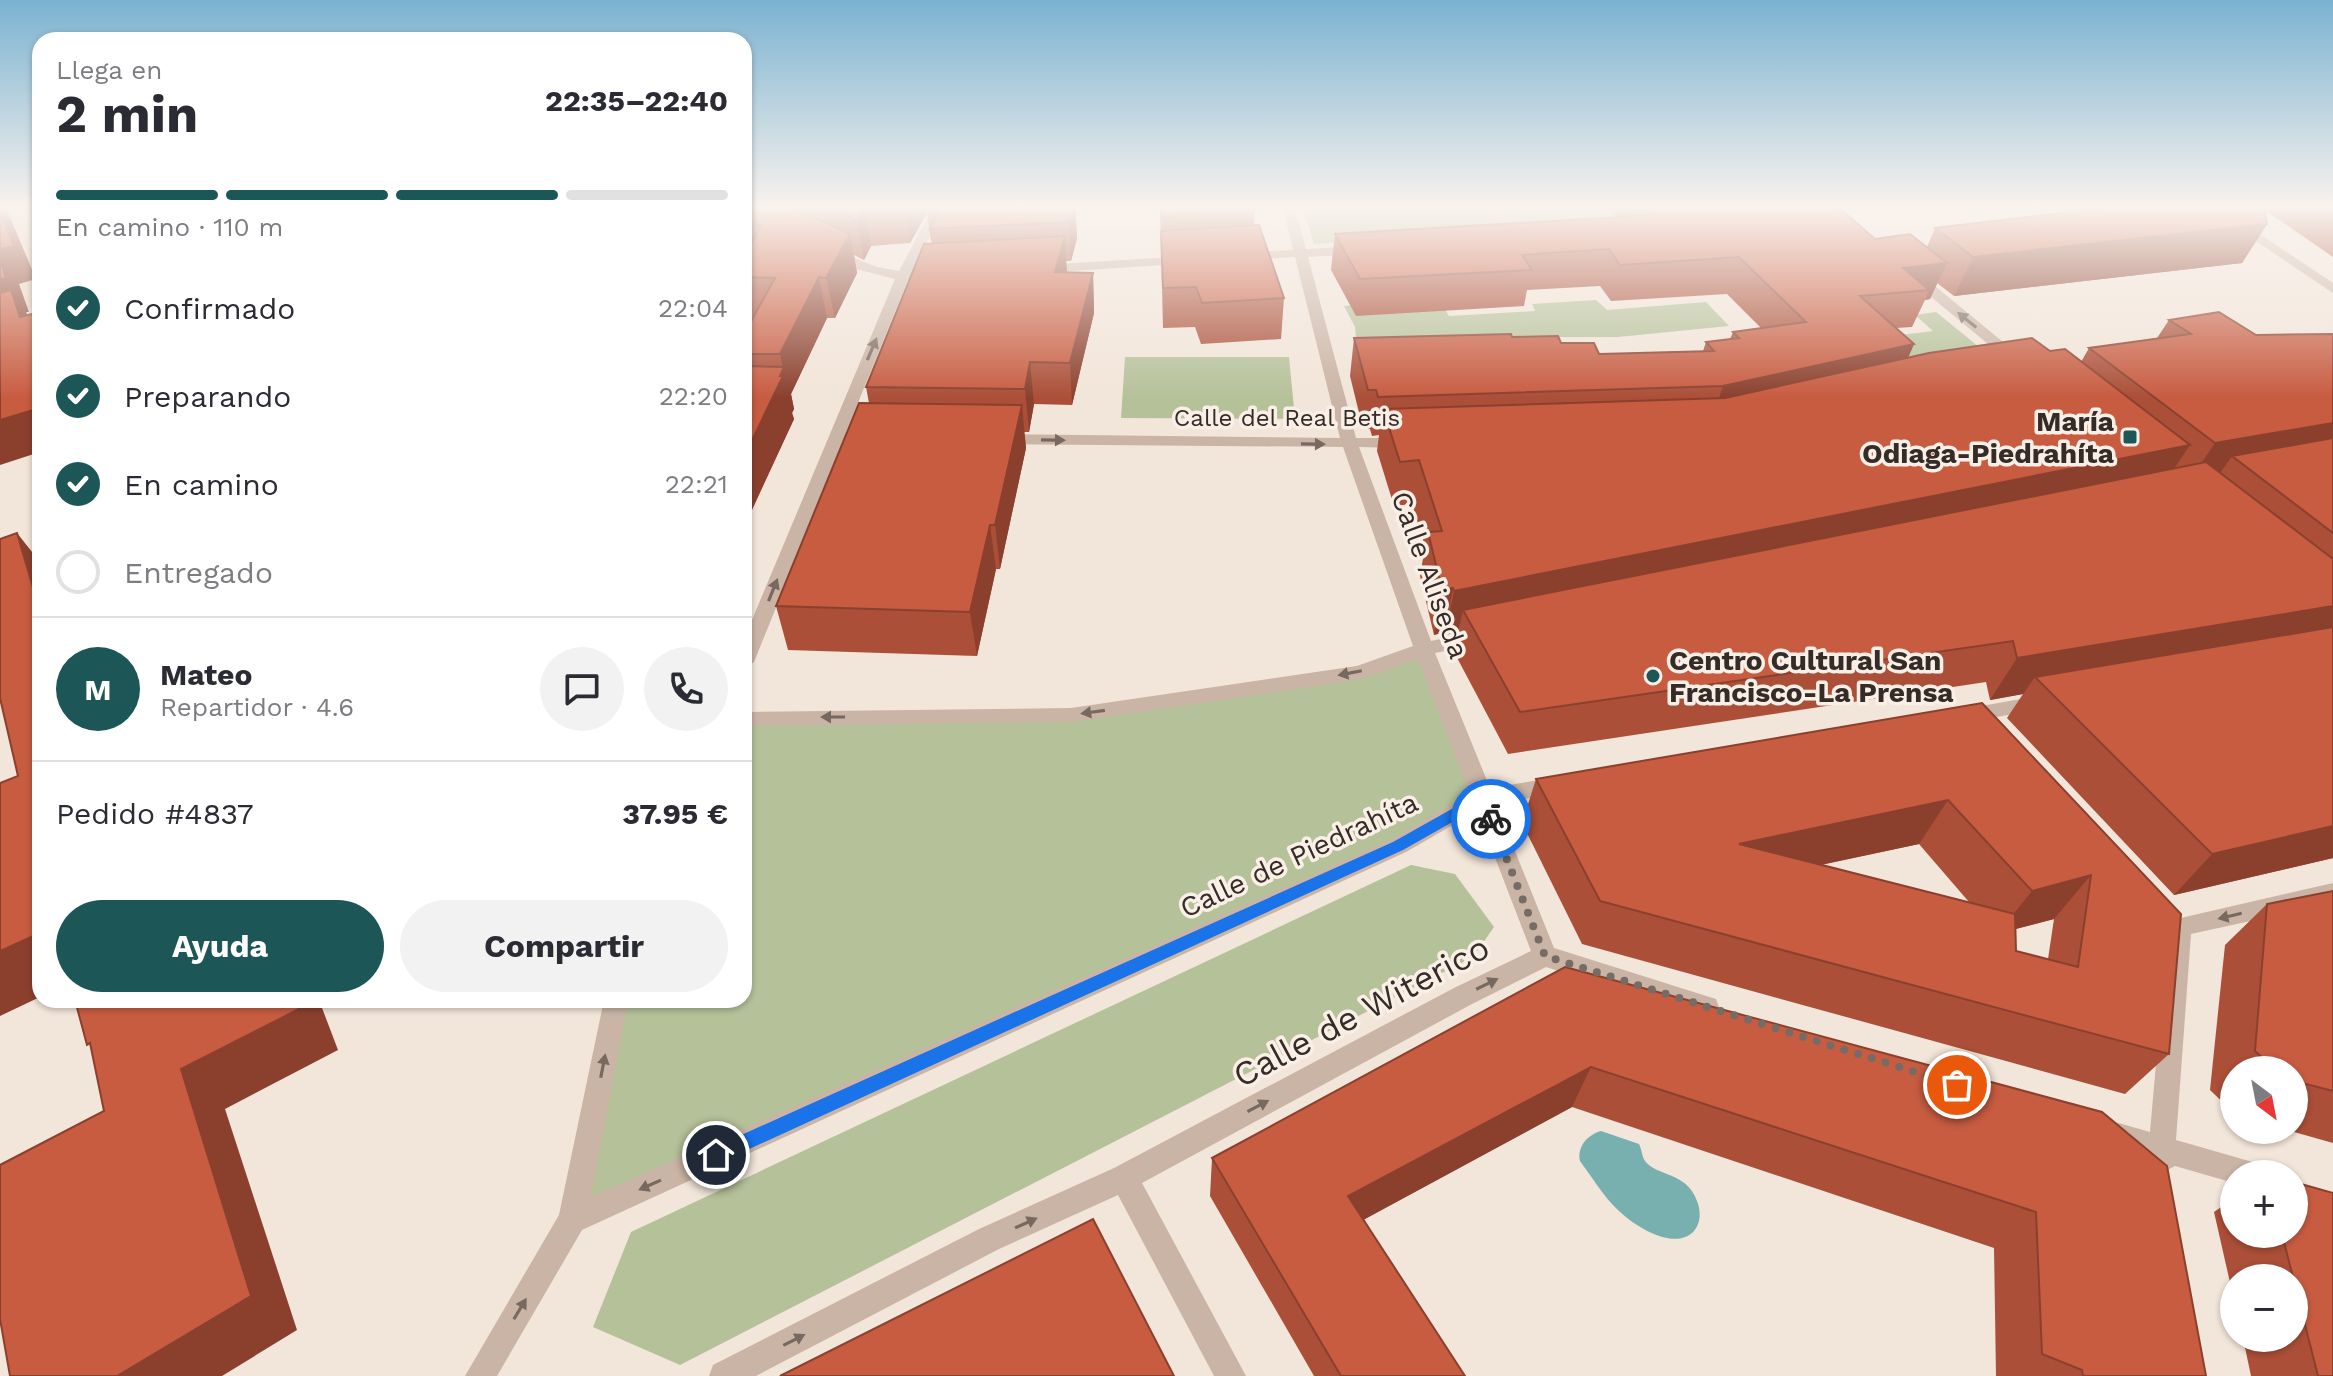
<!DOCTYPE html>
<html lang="es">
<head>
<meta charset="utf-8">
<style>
  :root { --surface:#fff; --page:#f2f2f3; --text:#2b2b33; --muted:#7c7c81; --line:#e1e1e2; --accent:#1c5657 }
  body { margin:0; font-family:"Work Sans",sans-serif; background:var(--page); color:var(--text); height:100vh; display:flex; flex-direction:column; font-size:30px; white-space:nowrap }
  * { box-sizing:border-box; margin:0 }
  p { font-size:26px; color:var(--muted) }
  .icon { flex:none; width:44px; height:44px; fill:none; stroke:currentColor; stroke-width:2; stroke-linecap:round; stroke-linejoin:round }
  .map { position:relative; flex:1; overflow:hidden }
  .side { position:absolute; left:32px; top:32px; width:720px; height:976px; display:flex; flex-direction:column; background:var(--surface); border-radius:24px; box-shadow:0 2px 6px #0004 }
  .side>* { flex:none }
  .needle { width:52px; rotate:148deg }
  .buttons { position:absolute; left:2220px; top:1056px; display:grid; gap:16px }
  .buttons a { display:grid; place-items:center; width:88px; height:88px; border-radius:50%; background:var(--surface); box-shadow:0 2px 6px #0004; font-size:40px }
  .pin { position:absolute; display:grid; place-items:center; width:68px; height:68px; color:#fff; margin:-34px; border:4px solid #fff; border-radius:50%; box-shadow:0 2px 8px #0007 }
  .courier { position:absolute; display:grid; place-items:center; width:80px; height:80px; margin:-40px; border:6px solid #1a73e8; border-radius:50%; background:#fff; color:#222; box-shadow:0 2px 10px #0007 }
  .head em { font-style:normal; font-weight:700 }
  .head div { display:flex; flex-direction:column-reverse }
  .head { display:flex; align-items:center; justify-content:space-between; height:136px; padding:0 24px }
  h1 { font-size:52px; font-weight:700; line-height:60px }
  .bar { display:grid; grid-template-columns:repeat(4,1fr); gap:12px 8px; align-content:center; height:96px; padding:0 24px }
  .bar i { height:10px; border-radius:6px; background:var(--line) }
  .bar .current { background:var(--accent) }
  .bar p { grid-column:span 4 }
  .line { display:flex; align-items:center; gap:20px; padding:0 24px; border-top:2px solid var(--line) }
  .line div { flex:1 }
  .round { display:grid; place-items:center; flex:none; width:84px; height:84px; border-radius:42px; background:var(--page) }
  ol { padding:0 24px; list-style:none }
  li { display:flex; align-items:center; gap:24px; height:88px }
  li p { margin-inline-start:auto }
  li .icon { padding:8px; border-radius:50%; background:var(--accent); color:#fff; stroke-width:4 }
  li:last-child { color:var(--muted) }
  li i { width:44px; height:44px; border:4px solid var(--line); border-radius:50% }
  .primary-button { display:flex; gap:16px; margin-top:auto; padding:16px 24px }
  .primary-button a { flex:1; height:92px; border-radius:48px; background:var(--accent); color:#fff; font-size:32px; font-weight:700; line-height:92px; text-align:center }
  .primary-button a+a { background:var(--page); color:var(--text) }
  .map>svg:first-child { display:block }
  .green { fill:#b5c199 }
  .plaza { fill:#ead6c0 }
  .water { fill:#78afaf }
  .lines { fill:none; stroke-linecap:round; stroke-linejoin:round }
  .minor { fill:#cab4a5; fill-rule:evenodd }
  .wall { fill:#ab4f38; fill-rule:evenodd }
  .shaded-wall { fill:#8b402e }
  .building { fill:#c75c41; stroke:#8b402e; stroke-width:2; fill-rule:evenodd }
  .oneway { fill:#786960 }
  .route { fill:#1a73e8 }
  .done { stroke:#776c65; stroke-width:8; stroke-dasharray:0 14.4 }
  .poi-dot { fill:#1c5657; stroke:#f9efe6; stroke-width:3 }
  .labels { text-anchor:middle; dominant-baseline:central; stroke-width:7; stroke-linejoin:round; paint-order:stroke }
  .far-street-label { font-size:24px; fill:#352b27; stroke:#f9efe6 }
  .poi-label { font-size:28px; font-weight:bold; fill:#352b27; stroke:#f9efe6; text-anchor:end }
  .street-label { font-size:28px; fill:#352b27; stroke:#f9efe6 }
  .near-street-label { font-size:34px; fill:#352b27; stroke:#f9efe6 }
</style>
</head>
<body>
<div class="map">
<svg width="2333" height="1376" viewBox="0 0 2333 1376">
  <rect width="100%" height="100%" fill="#f2e5d9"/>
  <!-- green -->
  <path class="green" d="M1302,205H1640L1625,227L1314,244Z
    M1403,300L1441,302L1449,316L1535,311L1532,304L1596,300L1607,310L1706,302L1729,326L1618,337L1356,338L1355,327L1344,306Z
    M1936,312L1984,351L1894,372L1868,339L1933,331L1915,315Z
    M1125,357H1289L1295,419L1121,418Z
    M1425,653L1482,798L572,1220L616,1000H744V720L1073,721Z
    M1411,865L1455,874L1494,927L1473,957L680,1365L593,1327L631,1232Z"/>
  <!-- plaza -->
  <path class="plaza" d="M5,205H40V305L26,309L20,284L36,279Z"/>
  <!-- water -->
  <path class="water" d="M1601,1131L1639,1144C1642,1150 1642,1157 1645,1161C1657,1177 1686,1171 1697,1201C1701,1211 1701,1223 1694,1231C1675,1252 1634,1226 1618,1210C1603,1196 1592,1177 1580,1161C1577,1147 1587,1135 1601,1131Z"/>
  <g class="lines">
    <!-- minor -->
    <path class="minor" d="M934,205H946L912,272L937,271L944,275L937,279L908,280L846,432L871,433L879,438L871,443L843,442L754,662L744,669V639L895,279L856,269L827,254L834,250L877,267L899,271Z
      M1282,205H1294L1306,249L1360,246L1367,250L1360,254L1308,257L1356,438H1403L1411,443L1403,448L1359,447L1431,641L1482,630L1492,637L1489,642L1435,653L1490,788L1558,777L1566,779L1569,785L1566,791L1558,793L1496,804L1554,948L1716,999L1719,1007L1716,1015L1707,1018L1546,967L1472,1004L1142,1183L1246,1376H1214L1118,1195L999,1249L756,1376H709L713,1365L979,1229L1114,1168L1454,988L1531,951L1477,811L1406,852L582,1230L497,1376H465L559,1215L604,1000H628L591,1197L1390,840L1470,794L1418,659L1359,680L1071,722L744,726V712L1071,708L1357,666L1413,646L1343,447L999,444L991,439L999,434L1340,438L1295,257L1245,260L1238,256L1245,252L1293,250Z
      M2202,205H2216L2333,283V293Z
      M1189,256L1196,260L1194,263L1041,273L1034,269L1041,265Z
      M1908,272H1918L2020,356V362H2010L1908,278Z
      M2039,696L2046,698L2049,703L2046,708L1964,723L1957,721L1954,716L1957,711L1964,709Z
      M2333,883V903L2191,934L2176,1140L2249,1161L2259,1164L2263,1174H2234V1183L2175,1166L2164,1172L2154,1168L2150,1158L2105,1144L2102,1135L2105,1126L2115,1122L2150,1132L2168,927L2172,920Z"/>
  </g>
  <!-- wall -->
  <path class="wall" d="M744,205H1075L1077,238L1071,261H1066L1067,272L1093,273L1094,313L1072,405L1034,404L1029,432H1024L1026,448L1000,569H996L977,656L788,650L776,606L869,403L866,387L932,244V241L931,242L927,213L910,243L871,246L864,260L854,255L857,273L835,318H827L791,394L794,409L792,413L794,419L744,527V334L753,317H744V255L746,252H744Z
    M1160,205H1255L1254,225L1284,298L1281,339L1201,344L1195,327L1163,328Z
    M1607,205H1836L1875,239L1927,247L1935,228L2139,205H2333V257L2265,210L2267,224L2242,263L1954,296L1937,283L1930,299L1925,300L1912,327L1896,328L1914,344L1908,358L2050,351L2081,362L2089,348L2157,338L2169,320L2256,335L2333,334V858L2174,895L2007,718L2023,694L1990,700L1986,682L1508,754L1454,652L1458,632L1445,635L1444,632L1434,635L1420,576L1425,547L1412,504L1394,506L1377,451L1379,435L1372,436L1370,429H1363L1350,376L1354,338L1512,337L1561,343L1599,354L1703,351L1706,342L1730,339L1733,332L1761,328L1727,294L1611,301L1600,286L1527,290L1524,306L1356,316L1331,270L1335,234L1616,217Z
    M1982,703L2181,914L2169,1054L2125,1094L1582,944L1522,823L1536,779ZM1919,844L1969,902L1821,865ZM2054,919L2048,959L2016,951L2015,929Z
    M2333,891V1143L2287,1130H2294V1070H2234V1113L2210,1090L2225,945L2267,904Z
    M1565,967L2102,1112L2206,1376H1996L1994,1248L1572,1107L1363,1220L1465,1376H1314L1210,1196L1212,1158Z
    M2234,1198V1234H2294L2333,1376H2251L2243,1338H2294V1278H2234V1300L2214,1212Z"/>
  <!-- shaded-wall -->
  <path class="shaded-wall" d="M0,205H4L7,210L36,279L19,284L29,312H26L34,325L0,319Z
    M905,205H926L927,213L910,243Z
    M1074,205H1075L1077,238L1071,261L1069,222Z
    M864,208L871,246L864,260L857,221Z
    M2267,224L2242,263L1954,296L1973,257Z
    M850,234L857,273L835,318L826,278Z
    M1065,236L1067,276L1055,272Z
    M1947,263L1930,299L1925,300L1929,290L1903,268Z
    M1093,273L1094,313L1072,405L1070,363Z
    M819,277L827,318L791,394L794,409L792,413L794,419L744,527V457L783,369L780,354Z
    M1914,344L1897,382L1710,425L1723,386Z
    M1030,362L1034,404L1029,432L1025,389Z
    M1022,405L1026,448L1000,569L995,525Z
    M40,408V452L0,465V420Z
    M2333,423V458L2232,456L2216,479L2187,484L2215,443Z
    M2190,445L2161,488L1463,610L1458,632L1445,635L1454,591Z
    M990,525L996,569L977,656L970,612Z
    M17,533L40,562V611Z
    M1453,588L1444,632L1434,635L1442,590Z
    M2333,606V641L2035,677L2023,694L1990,700L2017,658Z
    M1948,800L1919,844L1716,887L1739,844Z
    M2333,826V858L2174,895L2212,854Z
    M2091,875L2054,919L1997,934L2032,891Z
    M40,933V997L0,1016V951Z
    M298,1000H319L338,1050L225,1109L297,1330L222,1376H117L181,1069Z
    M1591,1067L1572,1107L1339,1233L1348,1196Z"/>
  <!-- building -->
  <path class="building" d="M744,205H788L850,234L826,278L819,277L780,354H744V334L775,278L744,277V255L761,226L744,218Z
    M824,205H898L864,208L857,221Z
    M941,205H1074L1069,222L930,229Z
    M1161,205H1252L1254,212L1161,217Z
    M1675,205H1836L1875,239L1910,234L1947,263L1903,268L1929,290L1860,296L1914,344L1723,386L1378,397L1376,390H1368L1354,338L1511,334L1512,337L1558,336L1561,343H1594L1599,354L1714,351L1706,342L1739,338L1733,332L1806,322L1739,257L1620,265L1609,249L1522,255L1532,270L1360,279L1335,234L1654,215L1647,207Z
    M2139,205H2264L2267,224L1973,257L1935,228L2102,208Z
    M0,212L14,246L0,249Z
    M1259,225L1284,298L1202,303L1196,287L1163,288L1161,231Z
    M1065,236L1055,272L1093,273L1070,363L1030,362L1025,389L866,387L924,244Z
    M0,260L6,278L0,279Z
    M11,290L20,317L40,312V408L0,420V293Z
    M2219,312L2256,335L2333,334V423L2215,443L2089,348L2191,334L2169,320Z
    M2032,338L2050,351L2065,349L2190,445L1454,591L1453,588L1442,590L1428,532L1442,531L1419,460L1400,462L1383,409L1725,398L1929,353Z
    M744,366L784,367L780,376H783L744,457Z
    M859,403L1022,405L995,525H990L970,612L776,606Z
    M2333,438V533L2232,456Z
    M2206,462L2333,559V606L2017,658L2013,641L1520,712L1463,610Z
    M17,533L40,611V933L0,951V783L18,776L0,698V539Z
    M2333,627V826L2212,854L2035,677Z
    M1982,703L2181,914L2169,1054L1600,901L1536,779ZM1948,800L2032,891L2091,875L2078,967L2016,951L2015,914L1739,844Z
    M2333,891V1091L2294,1081V1070H2275L2255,1051L2267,904Z
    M1565,967L2102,1112L2167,1166L2206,1376H2083L2082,1370L2042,1354L2036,1212L1591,1067L1348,1196L1465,1376H1341L1212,1158Z
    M75,1000H298L301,1008L181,1069L251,1296L117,1376H10L0,1319V1165L104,1111L90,1043L87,1045Z
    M2294,1182L2333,1193V1376H2318L2282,1234H2294Z
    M1093,1219L1174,1376H780Z"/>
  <!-- one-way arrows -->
  <defs><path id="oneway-solid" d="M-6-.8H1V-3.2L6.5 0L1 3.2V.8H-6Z" transform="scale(2)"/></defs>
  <g class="oneway">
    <use href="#oneway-solid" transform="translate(1967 320) rotate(-141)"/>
    <use href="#oneway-solid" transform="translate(872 349) rotate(-67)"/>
    <use href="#oneway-solid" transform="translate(1053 440) rotate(1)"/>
    <use href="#oneway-solid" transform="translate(1313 444) rotate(1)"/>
    <use href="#oneway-solid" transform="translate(773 590) rotate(-68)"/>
    <use href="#oneway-solid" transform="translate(1350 673) rotate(169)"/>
    <use href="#oneway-solid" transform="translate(1093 712) rotate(172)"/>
    <use href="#oneway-solid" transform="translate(833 717) rotate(180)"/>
    <use href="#oneway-solid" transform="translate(2230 916) rotate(167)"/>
    <use href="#oneway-solid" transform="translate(1487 984) rotate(-26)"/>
    <use href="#oneway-solid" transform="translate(603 1066) rotate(-79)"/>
    <use href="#oneway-solid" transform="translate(1258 1106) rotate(-28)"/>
    <use href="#oneway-solid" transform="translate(650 1185) rotate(156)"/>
    <use href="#oneway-solid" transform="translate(1026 1223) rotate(-24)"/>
    <use href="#oneway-solid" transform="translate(520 1309) rotate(-59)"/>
    <use href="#oneway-solid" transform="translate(794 1340) rotate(-27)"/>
  </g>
  <!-- sky -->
  <linearGradient id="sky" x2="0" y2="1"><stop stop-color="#7bb2d1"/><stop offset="0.52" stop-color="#f9f3ee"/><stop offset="1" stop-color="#f9f3ee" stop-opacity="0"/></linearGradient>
  <rect width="2333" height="398" fill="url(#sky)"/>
  <!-- route -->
  <path class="route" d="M1482,792L1487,794L1498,819L1496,823H1486L1479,807L1403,850L723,1161L716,1164L710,1161L708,1155L710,1149L1393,842Z"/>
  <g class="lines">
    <!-- done -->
    <path class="done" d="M1491,819L1545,956L1957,1085"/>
  </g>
  <!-- markers -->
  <g class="poi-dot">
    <rect x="2122" y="429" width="16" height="16" rx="4"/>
    <circle cx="1653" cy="676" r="8"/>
  </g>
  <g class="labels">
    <!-- far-street labels -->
    <g class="far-street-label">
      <text x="1287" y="418">Calle del Real Betis</text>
    </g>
    <!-- poi labels -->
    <g class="poi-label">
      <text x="2114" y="421">María<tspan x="2114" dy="32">Odiaga-Piedrahíta</tspan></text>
      <text x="1669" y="660" text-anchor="start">Centro Cultural San<tspan x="1669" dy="32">Francisco-La Prensa</tspan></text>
    </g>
    <!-- street labels -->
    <g class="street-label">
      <text transform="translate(1430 575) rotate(70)">Calle Aliseda</text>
      <text transform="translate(1299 855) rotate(-25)">Calle de Piedrahíta</text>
    </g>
    <!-- near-street labels -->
    <g class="near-street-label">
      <text transform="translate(1361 1011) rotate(-28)">Calle de Witerico</text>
    </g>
  </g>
</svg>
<div class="buttons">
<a><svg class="needle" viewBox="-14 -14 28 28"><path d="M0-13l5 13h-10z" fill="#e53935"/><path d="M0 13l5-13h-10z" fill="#7c7c81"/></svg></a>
<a>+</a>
<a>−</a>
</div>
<div class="pin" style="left:1957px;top:1085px;background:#ea580c"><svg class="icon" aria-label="bag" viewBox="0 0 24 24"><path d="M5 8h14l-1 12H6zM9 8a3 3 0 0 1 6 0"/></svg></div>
<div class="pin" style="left:716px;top:1155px;background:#1f2937"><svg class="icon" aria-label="home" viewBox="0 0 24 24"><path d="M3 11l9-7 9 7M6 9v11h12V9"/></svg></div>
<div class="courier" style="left:1491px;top:819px"><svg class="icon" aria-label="bike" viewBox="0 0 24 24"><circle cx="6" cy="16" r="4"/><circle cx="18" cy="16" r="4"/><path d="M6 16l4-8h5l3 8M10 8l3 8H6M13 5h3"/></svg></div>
<section class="side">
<div class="head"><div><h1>2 min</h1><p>Llega en</p></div><em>22:35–22:40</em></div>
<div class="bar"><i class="current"></i><i class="current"></i><i class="current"></i><i></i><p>En camino · 110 m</p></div>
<ol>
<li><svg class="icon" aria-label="check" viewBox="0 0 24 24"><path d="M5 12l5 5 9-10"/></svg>Confirmado<p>22:04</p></li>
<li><svg class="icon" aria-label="check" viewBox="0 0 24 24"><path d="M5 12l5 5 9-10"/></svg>Preparando<p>22:20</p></li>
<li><svg class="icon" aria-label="check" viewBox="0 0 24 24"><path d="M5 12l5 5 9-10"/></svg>En camino<p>22:21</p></li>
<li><i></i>Entregado</li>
</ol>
<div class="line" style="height:144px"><b class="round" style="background:var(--accent);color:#fff">M</b><div><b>Mateo</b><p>Repartidor · 4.6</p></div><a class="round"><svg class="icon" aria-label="chat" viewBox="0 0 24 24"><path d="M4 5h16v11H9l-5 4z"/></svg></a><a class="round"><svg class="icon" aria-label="phone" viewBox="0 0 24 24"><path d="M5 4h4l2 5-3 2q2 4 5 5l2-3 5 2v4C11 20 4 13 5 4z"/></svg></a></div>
<div class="line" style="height:104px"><div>Pedido #4837</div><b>37.95 €</b></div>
<div class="primary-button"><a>Ayuda</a><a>Compartir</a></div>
</section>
</div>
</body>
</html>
